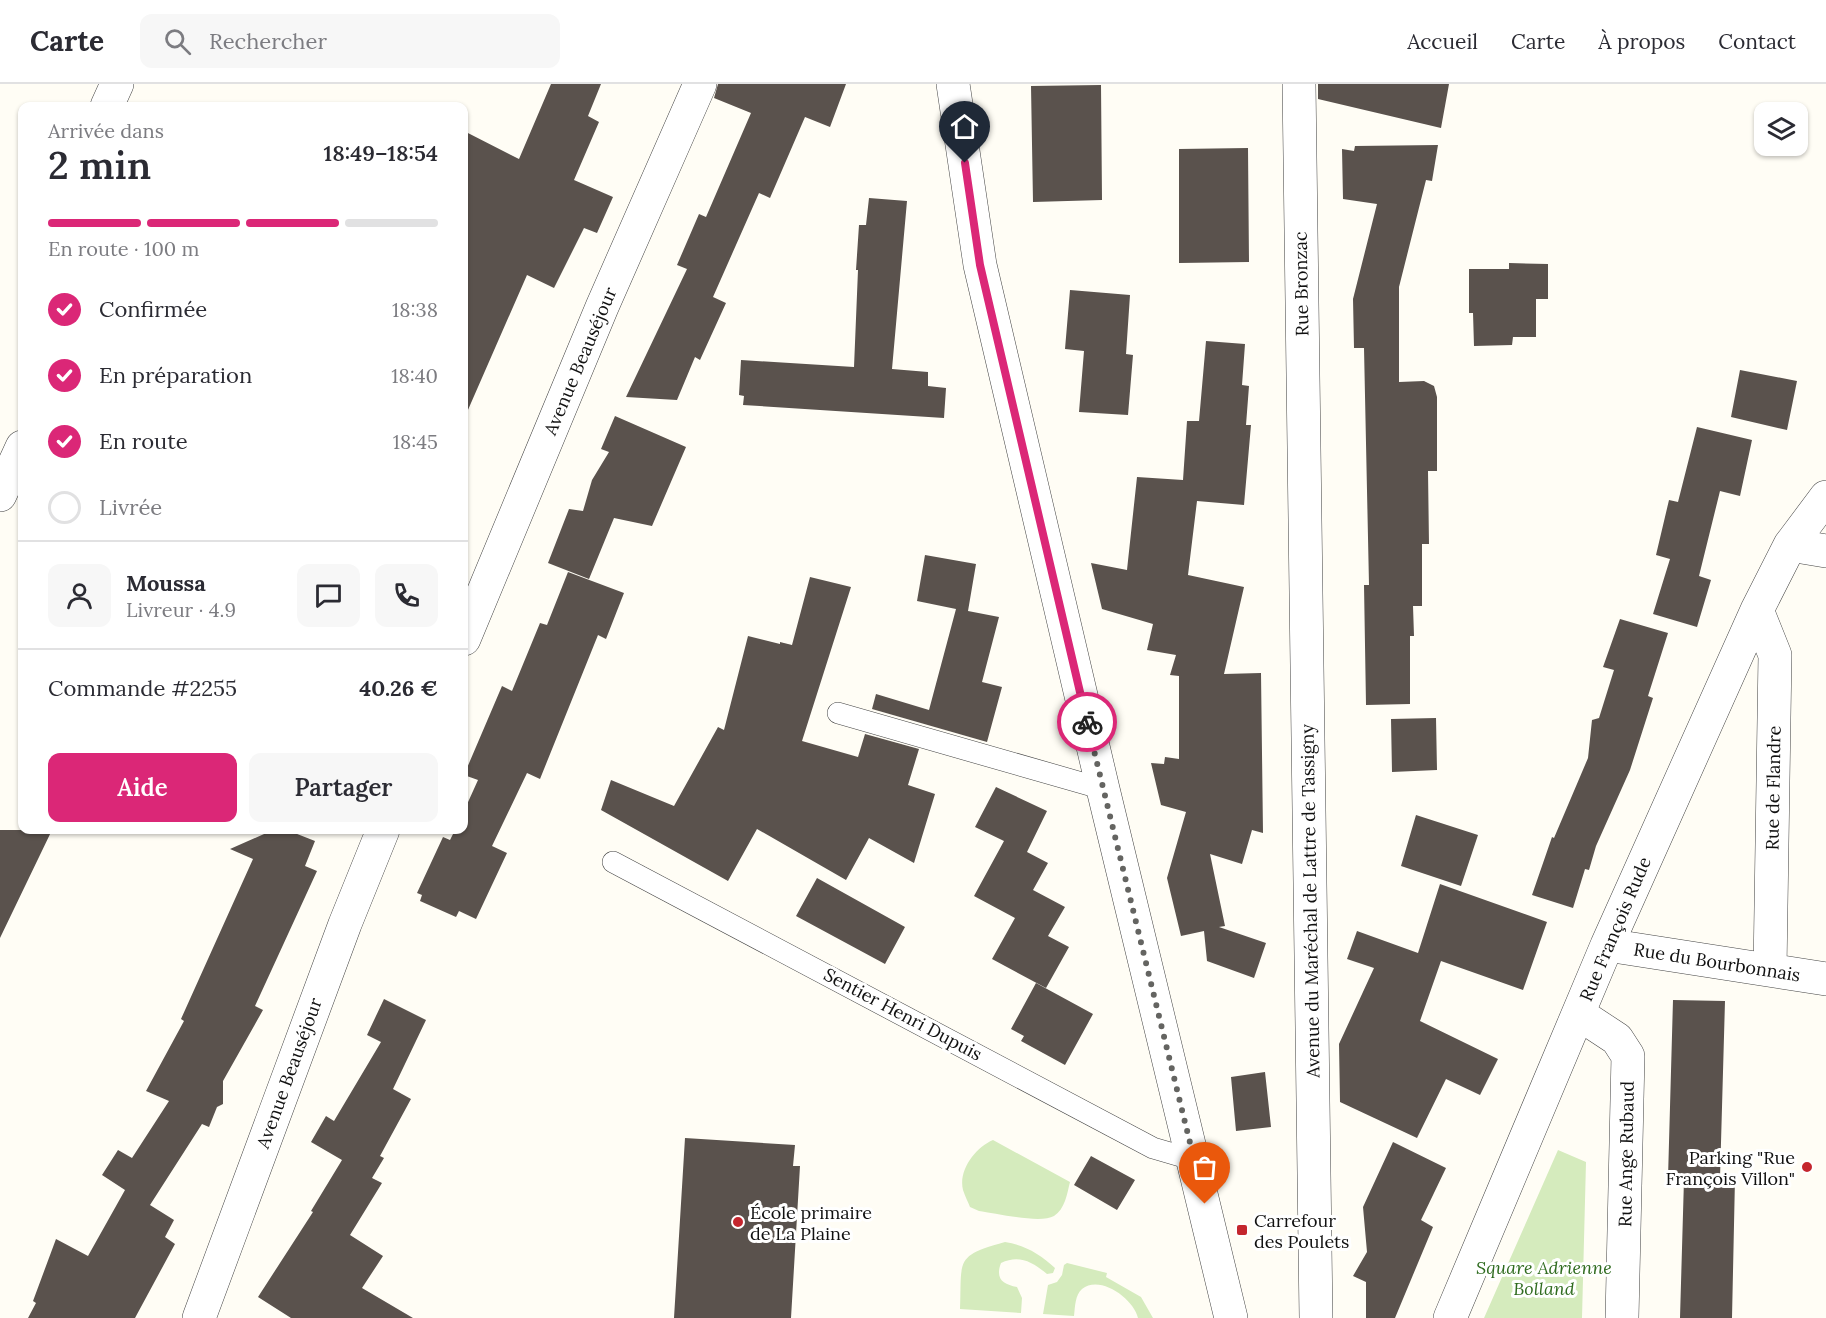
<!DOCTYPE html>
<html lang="fr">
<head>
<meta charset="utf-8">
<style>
  :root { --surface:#fff; --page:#f7f7f7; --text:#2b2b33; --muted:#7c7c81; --line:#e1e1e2; --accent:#db2777 }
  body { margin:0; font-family:Lora,serif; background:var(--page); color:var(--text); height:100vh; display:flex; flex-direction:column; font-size:22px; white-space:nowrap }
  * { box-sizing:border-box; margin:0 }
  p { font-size:20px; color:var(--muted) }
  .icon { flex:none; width:33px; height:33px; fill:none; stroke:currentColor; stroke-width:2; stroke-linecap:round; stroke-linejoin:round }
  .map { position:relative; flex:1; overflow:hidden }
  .details { position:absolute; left:18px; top:18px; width:450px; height:732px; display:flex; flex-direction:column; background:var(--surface); border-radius:12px; box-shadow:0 2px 4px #0004 }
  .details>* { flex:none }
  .tools { position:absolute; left:1754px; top:18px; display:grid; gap:12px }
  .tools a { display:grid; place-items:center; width:54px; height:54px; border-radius:12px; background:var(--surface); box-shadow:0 2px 4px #0004; font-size:30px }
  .pin { position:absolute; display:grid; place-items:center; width:51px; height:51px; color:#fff; margin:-62px -26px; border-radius:50% 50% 50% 0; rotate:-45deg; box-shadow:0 0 6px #0007 }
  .pin .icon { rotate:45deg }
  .courier { position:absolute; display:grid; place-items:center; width:60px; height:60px; margin:-30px; border:4px solid #db2777; border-radius:50%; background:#fff; color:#222; box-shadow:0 2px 8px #0007 }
  .overview em { font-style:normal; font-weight:600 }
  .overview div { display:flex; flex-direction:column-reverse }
  .overview { display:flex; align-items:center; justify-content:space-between; height:102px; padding:0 30px }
  h1 { font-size:39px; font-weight:600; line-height:45px }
  .bar { display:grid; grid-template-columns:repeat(4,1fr); gap:9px 6px; align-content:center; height:72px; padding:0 30px }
  .bar i { height:8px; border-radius:4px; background:var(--line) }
  .bar .selected { background:var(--accent) }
  .bar p { grid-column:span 4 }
  .line { display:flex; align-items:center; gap:15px; padding:0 30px; border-top:2px solid var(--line) }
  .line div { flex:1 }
  .round { display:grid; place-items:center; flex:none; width:63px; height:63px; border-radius:12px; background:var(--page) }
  ol { padding:0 30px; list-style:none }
  li { display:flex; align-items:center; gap:18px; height:66px }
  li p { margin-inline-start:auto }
  li .icon { padding:6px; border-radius:50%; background:var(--accent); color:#fff; stroke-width:4 }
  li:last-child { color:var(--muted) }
  li i { width:33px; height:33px; border:3px solid var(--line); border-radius:50% }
  .primary-button { display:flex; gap:12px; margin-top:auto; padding:12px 30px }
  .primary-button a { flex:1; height:69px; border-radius:12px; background:var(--accent); color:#fff; font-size:24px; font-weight:600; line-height:69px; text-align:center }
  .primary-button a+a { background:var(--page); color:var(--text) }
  header { display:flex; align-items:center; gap:36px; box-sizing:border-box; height:84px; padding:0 30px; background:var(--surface); border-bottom:2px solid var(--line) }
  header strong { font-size:28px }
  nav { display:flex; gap:33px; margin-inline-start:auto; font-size:21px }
  .search { width:420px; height:54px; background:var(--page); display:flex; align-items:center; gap:15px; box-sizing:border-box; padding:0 21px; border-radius:12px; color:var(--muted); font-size:22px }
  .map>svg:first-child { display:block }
  .green { fill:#d5ebbd }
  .building { fill:#5a524d }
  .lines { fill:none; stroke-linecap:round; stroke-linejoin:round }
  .service-casing { stroke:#444; stroke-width:22 }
  .minor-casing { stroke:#444; stroke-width:34 }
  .tertiary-casing { stroke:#444; stroke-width:34 }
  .service { stroke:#fff; stroke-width:21 }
  .minor { stroke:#fff; stroke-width:33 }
  .tertiary { stroke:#fff; stroke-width:33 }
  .done { stroke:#646461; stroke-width:6; stroke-dasharray:0 10.8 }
  .route { stroke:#db2777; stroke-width:8 }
  .poi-dot { fill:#c4262e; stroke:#fff; stroke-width:2 }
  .labels { text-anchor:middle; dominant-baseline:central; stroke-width:6; stroke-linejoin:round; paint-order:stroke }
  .street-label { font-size:18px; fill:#111; stroke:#fff }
  .poi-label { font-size:18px; fill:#111; stroke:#fff; text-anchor:start }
  .park-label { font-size:18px; font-style:italic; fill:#2f6b1f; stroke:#fff }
</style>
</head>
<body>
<header>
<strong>Carte</strong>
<div class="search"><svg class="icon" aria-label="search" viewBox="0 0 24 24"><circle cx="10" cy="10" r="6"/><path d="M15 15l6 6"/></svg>Rechercher</div>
<nav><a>Accueil</a><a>Carte</a><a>À propos</a><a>Contact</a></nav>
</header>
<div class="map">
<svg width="1826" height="1234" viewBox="0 0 1826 1234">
  <rect width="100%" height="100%" fill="#fffdf5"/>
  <!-- green -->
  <path class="green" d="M993,1056L1070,1098C1067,1110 1065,1125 1054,1132C1040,1140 995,1129 979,1127L970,1123C968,1118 965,1112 963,1106C958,1086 976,1063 993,1056Z
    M1558,1066L1586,1078L1582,1234H1484Z
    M1005,1158C1025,1161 1040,1170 1055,1184L1053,1189L1047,1190C1033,1178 1019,1170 1001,1179C995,1195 1003,1200 1017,1203L1022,1214L1021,1229L960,1225C962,1176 954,1172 1005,1158Z
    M1067,1179L1107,1189L1106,1193L1141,1213L1153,1234H1138C1134,1215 1100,1190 1082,1205C1075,1211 1075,1223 1074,1232L1043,1230L1048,1201L1057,1198L1062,1191L1064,1181Z"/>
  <!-- building -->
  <path class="building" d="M551,0H601L588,32L599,38L574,96L613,113L597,149L584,144L554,204L527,191L464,335V47L519,75Z
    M718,0H846L830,43L805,33L770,114L759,109L713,213L726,219L700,276L695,273L677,316L626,313L687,185L677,181L699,130L706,133L751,29L714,14Z
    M1318,0H1449L1441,44L1318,15Z
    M1101,1L1102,116L1033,118L1031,2Z
    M1438,61L1432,97L1426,96L1399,203V298L1424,297L1434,302L1437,313V387H1428L1429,460H1422V522H1413L1414,552H1410V620L1366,621L1364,501H1369L1364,264H1354L1353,215L1377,120L1343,115L1342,65L1354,67L1355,62Z
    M1248,64L1249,178L1179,179V65Z
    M869,114L907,117L892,285L928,288V302L946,304L944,334L743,321L744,312L739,311L741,276L854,283L858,186H856L859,141H866Z
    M1509,179L1548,180V215H1536V253H1513L1512,261L1474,262L1473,229H1469V185H1509Z
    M1070,206L1130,211L1126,270L1133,271L1128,331L1079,328L1084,267L1065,265Z
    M1206,257L1245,260L1242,301L1249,302L1246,341H1251L1244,421L1197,417L1188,491L1244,503L1224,590L1261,589L1263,749L1252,746L1242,780L1210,770L1225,842L1219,843L1266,859L1254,894L1207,877L1204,847L1181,852L1167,794L1186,728L1161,721L1151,679L1164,680L1165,673L1179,675V592L1170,591L1176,571L1147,566L1153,540L1102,525L1091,479L1127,486L1137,393L1183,396L1187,337H1199Z
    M1740,286L1797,297L1787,346L1731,333Z
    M615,332L686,363L652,442L614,434L589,495L548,479L569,425L583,427L592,396L609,368L601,365Z
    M1697,343L1752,356L1740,412L1720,407L1699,492L1711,496L1697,543L1653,530L1670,475L1656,471L1669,416L1678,418Z
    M925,471L976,480L968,527L999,533L982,598L1002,603L987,658L872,625L876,610L929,626L956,525L917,517Z
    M568,488L624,509L606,555L598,551L540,695L527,689L492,762L507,769L476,835L459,827L456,833L420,817L422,811L417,809L443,753L450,756L455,746H464V727L478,696L464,691L502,602L512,607L540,539L547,541Z
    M810,493L851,503L802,657L858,673L865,650L919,665L908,701L935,710L914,779L869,754L846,796L757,745L728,797L601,726L611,696L674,722L718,643L724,646L748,552L780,560V558L792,561Z
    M1620,535L1668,549L1648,612L1653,614L1630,686L1596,762L1589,786L1585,785L1573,824L1532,811L1552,753L1554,754L1588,674L1592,636L1599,634L1614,586L1603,583Z
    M1436,634L1437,686L1392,688L1391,635Z
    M996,703L1047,727L1027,768L1048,779L1033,806L1065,823L1048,852L1069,863L1046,904L992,875L1015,834L974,812L1004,757L975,743Z
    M1416,731L1478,751L1461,802L1401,782Z
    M0,746H52L0,854Z
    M273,746H287L315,757L305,782L317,787L255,922L263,926L223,997V1020L217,1023L209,1043L202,1040L150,1121L174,1136L165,1153L175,1160L135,1234H28L36,1219L33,1217L56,1155L88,1172L125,1106L102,1091L118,1066L132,1074L169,1017L146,1007L184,937L181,935L253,775L230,765Z
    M817,794L905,843L885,880L796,832Z
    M1440,800L1547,838L1523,906L1441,877L1420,937L1498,975L1480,1011L1446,995L1417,1054L1340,1018L1339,960L1374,884L1347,875L1357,847L1418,869Z
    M1036,899L1093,930L1065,981L1021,957L1024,952L1011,945Z
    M384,915L426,936L393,1005L411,1015L380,1072L384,1074L372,1094L382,1099L350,1151L383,1172L362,1204L413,1234H291L258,1213L313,1128L311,1127L342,1076L311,1058L326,1032L334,1037L381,958L367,951Z
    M1673,916L1725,917L1720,1094H1735L1732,1234H1680L1684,1095L1668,1094Z
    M1265,988L1271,1043L1236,1047L1231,993Z
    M685,1054L795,1061L793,1082H800L791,1234H674Z
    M1393,1058L1446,1084L1421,1136L1433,1143L1395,1234H1366V1198L1353,1192L1367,1168L1363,1123Z
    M1091,1072L1135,1096L1117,1126L1074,1101Z"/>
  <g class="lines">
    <!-- service casing -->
    <g class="service-casing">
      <path id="service" d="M838,629L1103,705
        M613,778L1153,1064L1194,1076"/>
    </g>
    <!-- minor casing -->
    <g class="minor-casing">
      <path id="minor" d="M1299,0L1316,1234
        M107,22L117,0
        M0,411L22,363
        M1790,461L1826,467
        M1757,526L1775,571L1770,886
        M464,555L602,223L700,0
        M1607,861L1826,895
        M1579,930L1617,955L1628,972L1622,1234
        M199,1234L345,840L383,746
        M1450,1234L1607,861L1757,526L1790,461L1826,413"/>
    </g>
    <!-- tertiary casing -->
    <g class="tertiary-casing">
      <path id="tertiary" d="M953,0L980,181L1103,705L1231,1234"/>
    </g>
    <!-- service -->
    <use href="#service" class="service"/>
    <!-- minor -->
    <use href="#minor" class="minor"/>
    <!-- tertiary -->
    <use href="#tertiary" class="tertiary"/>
  </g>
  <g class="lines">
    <!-- done -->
    <path class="done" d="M1087,638L1205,1120"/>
    <!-- route -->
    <path class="route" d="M965,79L980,181L1087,638"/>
  </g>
  <!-- markers -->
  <g class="poi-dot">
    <circle cx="1807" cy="1083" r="6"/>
    <circle cx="738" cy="1138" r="6"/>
    <rect x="1236" y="1140" width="12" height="12" rx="3"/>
  </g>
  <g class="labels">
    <!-- street labels -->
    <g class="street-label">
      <text transform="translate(1301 200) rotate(-91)">Rue Bronzac</text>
      <text transform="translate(580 277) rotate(-67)">Avenue Beauséjour</text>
      <text transform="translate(1773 704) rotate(-89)">Rue de Flandre</text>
      <text transform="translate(1310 817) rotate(-91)">Avenue du Maréchal de Lattre de Tassigny</text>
      <text transform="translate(1615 845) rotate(-67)">Rue François Rude</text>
      <text transform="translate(1717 878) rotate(9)">Rue du Bourbonnais</text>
      <text transform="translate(903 930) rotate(28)">Sentier Henri Dupuis</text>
      <text transform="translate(289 989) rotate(-70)">Avenue Beauséjour</text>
      <text transform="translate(1626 1070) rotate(-89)">Rue Ange Rubaud</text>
    </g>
    <!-- poi labels -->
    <g class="poi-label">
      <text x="1795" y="1073" text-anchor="end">Parking "Rue<tspan x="1795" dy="21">François Villon"</tspan></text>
      <text x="750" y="1128">École primaire<tspan x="750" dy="21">de La Plaine</tspan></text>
      <text x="1254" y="1136">Carrefour<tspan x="1254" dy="21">des Poulets</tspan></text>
    </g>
    <!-- park labels -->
    <g class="park-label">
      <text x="1544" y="1183">Square Adrienne<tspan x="1544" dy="21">Bolland</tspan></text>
    </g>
  </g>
</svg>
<div class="tools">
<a><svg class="icon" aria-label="layers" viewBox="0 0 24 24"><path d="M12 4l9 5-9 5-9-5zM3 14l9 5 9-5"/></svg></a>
</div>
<div class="pin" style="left:1205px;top:1120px;background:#ea580c"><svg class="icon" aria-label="bag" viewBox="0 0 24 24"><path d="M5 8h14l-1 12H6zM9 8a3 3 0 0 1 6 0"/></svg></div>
<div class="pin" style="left:965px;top:79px;background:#1f2937"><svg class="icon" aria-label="home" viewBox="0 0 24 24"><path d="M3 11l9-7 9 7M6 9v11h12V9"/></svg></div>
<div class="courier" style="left:1087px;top:638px"><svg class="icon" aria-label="bike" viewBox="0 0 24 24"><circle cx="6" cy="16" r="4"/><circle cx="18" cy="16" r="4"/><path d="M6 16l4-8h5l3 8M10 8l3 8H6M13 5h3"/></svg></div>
<section class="details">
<div class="overview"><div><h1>2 min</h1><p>Arrivée dans</p></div><em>18:49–18:54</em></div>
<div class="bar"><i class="selected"></i><i class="selected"></i><i class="selected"></i><i></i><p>En route · 100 m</p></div>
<ol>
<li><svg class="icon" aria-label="check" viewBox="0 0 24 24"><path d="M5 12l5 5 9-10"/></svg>Confirmée<p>18:38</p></li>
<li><svg class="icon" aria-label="check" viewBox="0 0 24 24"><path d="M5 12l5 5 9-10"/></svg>En préparation<p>18:40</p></li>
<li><svg class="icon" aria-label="check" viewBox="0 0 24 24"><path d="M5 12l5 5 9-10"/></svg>En route<p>18:45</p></li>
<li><i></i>Livrée</li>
</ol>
<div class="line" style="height:108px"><a class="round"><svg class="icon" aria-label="person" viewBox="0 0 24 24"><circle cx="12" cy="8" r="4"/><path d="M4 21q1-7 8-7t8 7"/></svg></a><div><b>Moussa</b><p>Livreur · 4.9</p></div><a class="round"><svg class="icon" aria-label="chat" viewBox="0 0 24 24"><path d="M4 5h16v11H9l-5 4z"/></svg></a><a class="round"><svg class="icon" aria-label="phone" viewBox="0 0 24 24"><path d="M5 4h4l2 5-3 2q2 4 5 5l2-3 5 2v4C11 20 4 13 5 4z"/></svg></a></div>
<div class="line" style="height:78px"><div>Commande #2255</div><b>40.26 €</b></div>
<div class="primary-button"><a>Aide</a><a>Partager</a></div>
</section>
</div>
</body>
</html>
